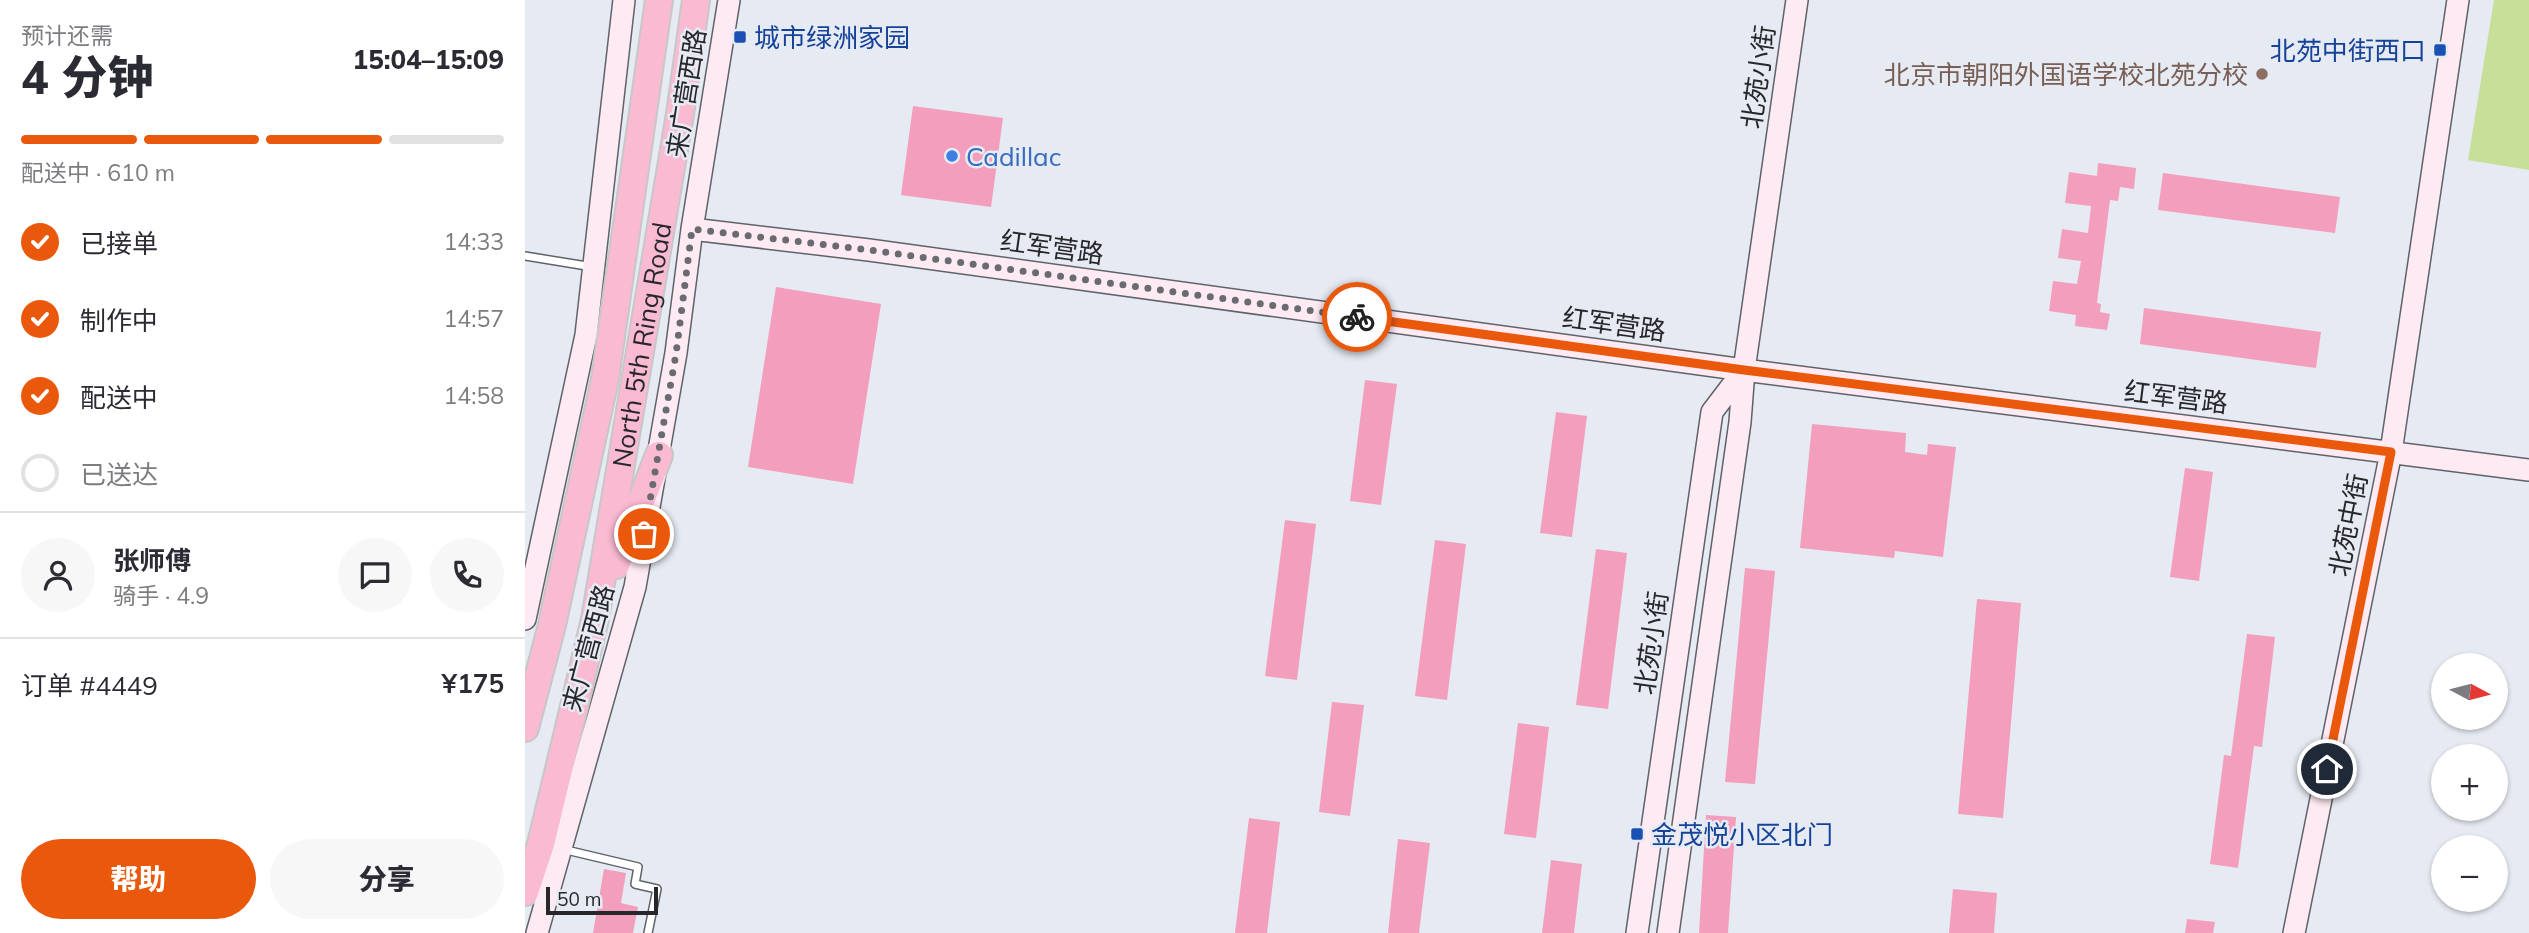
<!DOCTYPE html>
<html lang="zh">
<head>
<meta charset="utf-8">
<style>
  :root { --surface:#fff; --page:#f7f7f7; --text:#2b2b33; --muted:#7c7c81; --line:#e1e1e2; --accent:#ea580c }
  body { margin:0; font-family:Mulish,"Noto Sans SC",sans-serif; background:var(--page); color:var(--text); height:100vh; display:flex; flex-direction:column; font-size:26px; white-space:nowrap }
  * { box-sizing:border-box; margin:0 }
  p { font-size:23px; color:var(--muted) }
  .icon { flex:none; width:38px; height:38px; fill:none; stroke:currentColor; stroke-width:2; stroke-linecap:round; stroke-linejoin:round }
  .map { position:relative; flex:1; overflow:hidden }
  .drawer { display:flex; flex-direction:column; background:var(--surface); width:525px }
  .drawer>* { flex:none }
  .needle { width:46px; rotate:97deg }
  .tools { position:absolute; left:1906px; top:653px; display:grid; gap:14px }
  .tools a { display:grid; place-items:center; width:77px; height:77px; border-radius:50%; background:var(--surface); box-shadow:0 2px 5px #0004; font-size:35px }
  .scale { position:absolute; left:21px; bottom:18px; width:112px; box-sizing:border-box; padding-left:7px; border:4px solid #26272a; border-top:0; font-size:19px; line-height:24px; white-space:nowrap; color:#26272a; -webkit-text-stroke:5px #e6eaf2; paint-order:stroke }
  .pin { position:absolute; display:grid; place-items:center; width:60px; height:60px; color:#fff; margin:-30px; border:4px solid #fff; border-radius:50%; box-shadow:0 2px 7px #0007 }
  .courier { position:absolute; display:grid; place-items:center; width:70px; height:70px; margin:-35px; border:5px solid #ea580c; border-radius:50%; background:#fff; color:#222; box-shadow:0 2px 9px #0007 }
  .summary em { font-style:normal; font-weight:800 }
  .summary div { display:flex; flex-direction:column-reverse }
  .summary { display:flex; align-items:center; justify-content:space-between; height:119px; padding:0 21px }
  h1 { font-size:46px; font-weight:800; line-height:52px }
  .bar { display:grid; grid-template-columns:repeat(4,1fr); gap:10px 7px; align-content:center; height:84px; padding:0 21px }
  .bar i { height:9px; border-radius:5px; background:var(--line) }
  .bar .on { background:var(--accent) }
  .bar p { grid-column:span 4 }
  .line { display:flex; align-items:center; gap:18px; padding:0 21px; border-top:2px solid var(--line) }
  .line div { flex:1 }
  .round { display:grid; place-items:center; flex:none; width:74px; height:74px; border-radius:37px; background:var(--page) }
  ol { padding:0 21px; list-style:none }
  li { display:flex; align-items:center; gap:21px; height:77px }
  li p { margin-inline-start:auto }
  li .icon { padding:7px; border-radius:50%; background:var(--accent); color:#fff; stroke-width:4 }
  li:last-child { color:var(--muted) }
  li i { width:38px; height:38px; border:4px solid var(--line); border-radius:50% }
  .primary-button { display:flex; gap:14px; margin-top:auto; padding:14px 21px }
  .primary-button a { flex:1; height:80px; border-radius:42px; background:var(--accent); color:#fff; font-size:28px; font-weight:800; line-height:80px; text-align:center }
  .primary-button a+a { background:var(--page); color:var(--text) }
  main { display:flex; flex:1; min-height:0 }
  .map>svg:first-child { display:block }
  .green { fill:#c8df9a }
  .building { fill:#f39ebd }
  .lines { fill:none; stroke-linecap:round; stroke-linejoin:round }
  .lane-casing { stroke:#5f6269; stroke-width:10 }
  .secondary-casing { stroke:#5f6269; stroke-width:24 }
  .highway-casing { stroke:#c7c7c8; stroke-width:30 }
  .lane { stroke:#fff; stroke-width:7 }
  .secondary { stroke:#feeaf2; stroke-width:21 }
  .highway { stroke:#fabad2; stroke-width:26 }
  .done { stroke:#696b70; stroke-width:7; stroke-dasharray:0 12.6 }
  .route { stroke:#ea580c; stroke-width:9 }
  .transit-dot { fill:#1a4fb4; stroke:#e6eaf2; stroke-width:2.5 }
  .education-dot { fill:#8d6e63; stroke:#e6eaf2; stroke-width:2.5 }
  .shop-dot { fill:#3f7fe0; stroke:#e6eaf2; stroke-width:2.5 }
  .labels { text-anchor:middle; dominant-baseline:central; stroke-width:5; stroke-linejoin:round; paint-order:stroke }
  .transit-label { font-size:26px; fill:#164399; stroke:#e6eaf2; text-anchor:start }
  .education-label { font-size:26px; fill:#785e54; stroke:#e6eaf2; text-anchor:end }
  .street-label { font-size:26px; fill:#26272a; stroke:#e6eaf2 }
  .shop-label { font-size:26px; fill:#366cbe; stroke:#e6eaf2; text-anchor:start }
</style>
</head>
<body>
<main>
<section class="drawer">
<div class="summary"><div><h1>4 分钟</h1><p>预计还需</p></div><em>15:04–15:09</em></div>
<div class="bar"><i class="on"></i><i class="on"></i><i class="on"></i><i></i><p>配送中 · 610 m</p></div>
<ol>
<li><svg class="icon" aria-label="check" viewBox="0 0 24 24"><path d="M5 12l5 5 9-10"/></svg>已接单<p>14:33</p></li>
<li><svg class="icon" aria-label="check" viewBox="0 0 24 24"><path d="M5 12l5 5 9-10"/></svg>制作中<p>14:57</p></li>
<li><svg class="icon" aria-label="check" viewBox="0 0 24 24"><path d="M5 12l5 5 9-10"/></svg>配送中<p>14:58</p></li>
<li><i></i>已送达</li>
</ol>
<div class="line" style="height:126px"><a class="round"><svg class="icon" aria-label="person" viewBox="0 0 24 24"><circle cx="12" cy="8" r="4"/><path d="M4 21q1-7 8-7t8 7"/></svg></a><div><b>张师傅</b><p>骑手 · 4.9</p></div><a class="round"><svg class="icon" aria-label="chat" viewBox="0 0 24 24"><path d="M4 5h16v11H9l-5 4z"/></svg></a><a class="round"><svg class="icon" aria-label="phone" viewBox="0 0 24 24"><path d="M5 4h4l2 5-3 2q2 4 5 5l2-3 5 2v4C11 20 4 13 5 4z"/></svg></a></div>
<div class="line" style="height:91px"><div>订单 #4449</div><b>¥175</b></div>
<div class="primary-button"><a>帮助</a><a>分享</a></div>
</section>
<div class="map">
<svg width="2004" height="933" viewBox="0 0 2004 933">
  <rect width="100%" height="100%" fill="#e6eaf2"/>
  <!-- green -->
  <path class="green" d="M1969,0H2004V170L1943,160Z"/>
  <!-- building -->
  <path class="building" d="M388,106L478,118L466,207L376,195Z
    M1573,163L1611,168L1609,189L1595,187L1593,201L1585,200L1572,303L1576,304L1575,312L1585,314L1582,330L1550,326L1551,315L1524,311L1528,281L1552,284L1556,261L1533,258L1537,229L1563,233L1566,206L1540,203L1544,172L1572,176Z
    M1638,173L1815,197L1810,233L1633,210Z
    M251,287L356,304L328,484L223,467Z
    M1619,308L1796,332L1791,368L1615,344Z
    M840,380L872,384L856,505L825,501Z
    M1031,412L1062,416L1047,537L1015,533Z
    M1287,424L1381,433L1380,452L1402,455L1403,444L1431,447L1418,557L1370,551L1369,558L1275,548Z
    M1660,468L1688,472L1674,581L1645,577Z
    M760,520L791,524L772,680L740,676Z
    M910,540L941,544L922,700L890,696Z
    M1071,549L1102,553L1083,709L1051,705Z
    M1220,568L1250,571L1230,784L1200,782Z
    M1452,599L1496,603L1478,818L1433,814Z
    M1722,634L1750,637L1737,747L1729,746L1713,868L1685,864L1699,755L1706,756Z
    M807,702L839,705L825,816L794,812Z
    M993,723L1024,727L1011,838L979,834Z
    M1181,815L1211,817L1203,933H1174Z
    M724,818L755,822L742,933H710Z
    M873,839L905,843L894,933H863Z
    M1026,860L1057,864L1049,933H1017Z
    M79,869L101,873L96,903L113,907L108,933H68Z
    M1428,889L1472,893L1469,933H1424Z
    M1662,919L1690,922L1688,933H1660Z"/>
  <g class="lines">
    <!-- lane casing -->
    <g class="lane-casing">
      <path id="lane" d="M0,256L68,267
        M37,849L113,867L110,884L132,889L123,933"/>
    </g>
    <!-- secondary casing -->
    <g class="secondary-casing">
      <path id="secondary" d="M167,229L344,250L1219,370L2004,470
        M0,619L61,335L99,0
        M12,933L110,587L151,353L167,229L204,0
        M1112,933L1187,412L1219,370
        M1143,933L1215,422L1219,370L1272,0
        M1769,933L1866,452L1933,0"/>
    </g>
    <!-- highway casing -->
    <g class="highway-casing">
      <g id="highway">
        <path d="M91,565L134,455"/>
        <path d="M0,728L27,625L80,379L134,0"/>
        <path id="s1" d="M0,892L16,844L70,619L155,114L171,0"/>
      </g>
    </g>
    <!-- lane -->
    <use href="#lane" class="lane"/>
    <!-- secondary -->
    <use href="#secondary" class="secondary"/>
    <!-- highway -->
    <use href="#highway" class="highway"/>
  </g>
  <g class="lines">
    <!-- done -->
    <path class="done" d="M119,534L151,354L167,229L344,250L832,317"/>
    <!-- route -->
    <path class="route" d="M832,317L1219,370L1866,452L1802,769"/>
  </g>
  <!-- markers -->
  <g class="transit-dot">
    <rect x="208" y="30" width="14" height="14" rx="3.5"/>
    <rect x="1908" y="43" width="14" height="14" rx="3.5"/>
    <rect x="1105" y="827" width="14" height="14" rx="3.5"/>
  </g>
  <circle class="education-dot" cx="1737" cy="74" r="7"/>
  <circle class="shop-dot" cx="427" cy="156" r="7"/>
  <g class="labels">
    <!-- transit labels -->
    <g class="transit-label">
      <text x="229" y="37">城市绿洲家园</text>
      <text x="1901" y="50" text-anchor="end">北苑中街西口</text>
      <text x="1126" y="834">金茂悦小区北门</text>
    </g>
    <!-- education labels -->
    <g class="education-label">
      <text x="1723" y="74">北京市朝阳外国语学校北苑分校</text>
    </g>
    <!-- street labels -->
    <g class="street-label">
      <text transform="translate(1233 77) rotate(-82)">北苑小街</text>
      <text transform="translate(161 93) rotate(-81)">来广营西路</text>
      <text transform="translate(527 247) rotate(8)">红军营路</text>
      <text transform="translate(1089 324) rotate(8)">红军营路</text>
      <text stroke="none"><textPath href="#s1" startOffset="560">North 5th Ring Road</textPath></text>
      <text transform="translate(1651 397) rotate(7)">红军营路</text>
      <text transform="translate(1823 525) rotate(-79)">北苑中街</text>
      <text transform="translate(1126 643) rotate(-82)">北苑小街</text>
      <text transform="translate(63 648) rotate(-75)">来广营西路</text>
    </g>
    <!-- shop labels -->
    <g class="shop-label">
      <text x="441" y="156">Cadillac</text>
    </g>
  </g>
</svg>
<div class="tools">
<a><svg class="needle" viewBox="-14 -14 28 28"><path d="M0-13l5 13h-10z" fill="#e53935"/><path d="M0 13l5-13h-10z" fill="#7c7c81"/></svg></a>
<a>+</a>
<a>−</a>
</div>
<div class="scale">50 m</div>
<div class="pin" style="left:119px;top:534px;background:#ea580c"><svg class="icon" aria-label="bag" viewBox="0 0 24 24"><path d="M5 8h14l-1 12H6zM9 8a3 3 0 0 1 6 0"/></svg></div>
<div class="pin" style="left:1802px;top:769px;background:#1f2937"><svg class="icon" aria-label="home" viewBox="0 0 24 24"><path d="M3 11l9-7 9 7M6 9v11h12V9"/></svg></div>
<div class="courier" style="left:832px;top:317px"><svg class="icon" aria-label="bike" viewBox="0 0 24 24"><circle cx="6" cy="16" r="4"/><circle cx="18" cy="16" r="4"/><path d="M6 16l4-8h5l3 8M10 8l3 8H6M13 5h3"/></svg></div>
</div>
</main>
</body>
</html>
